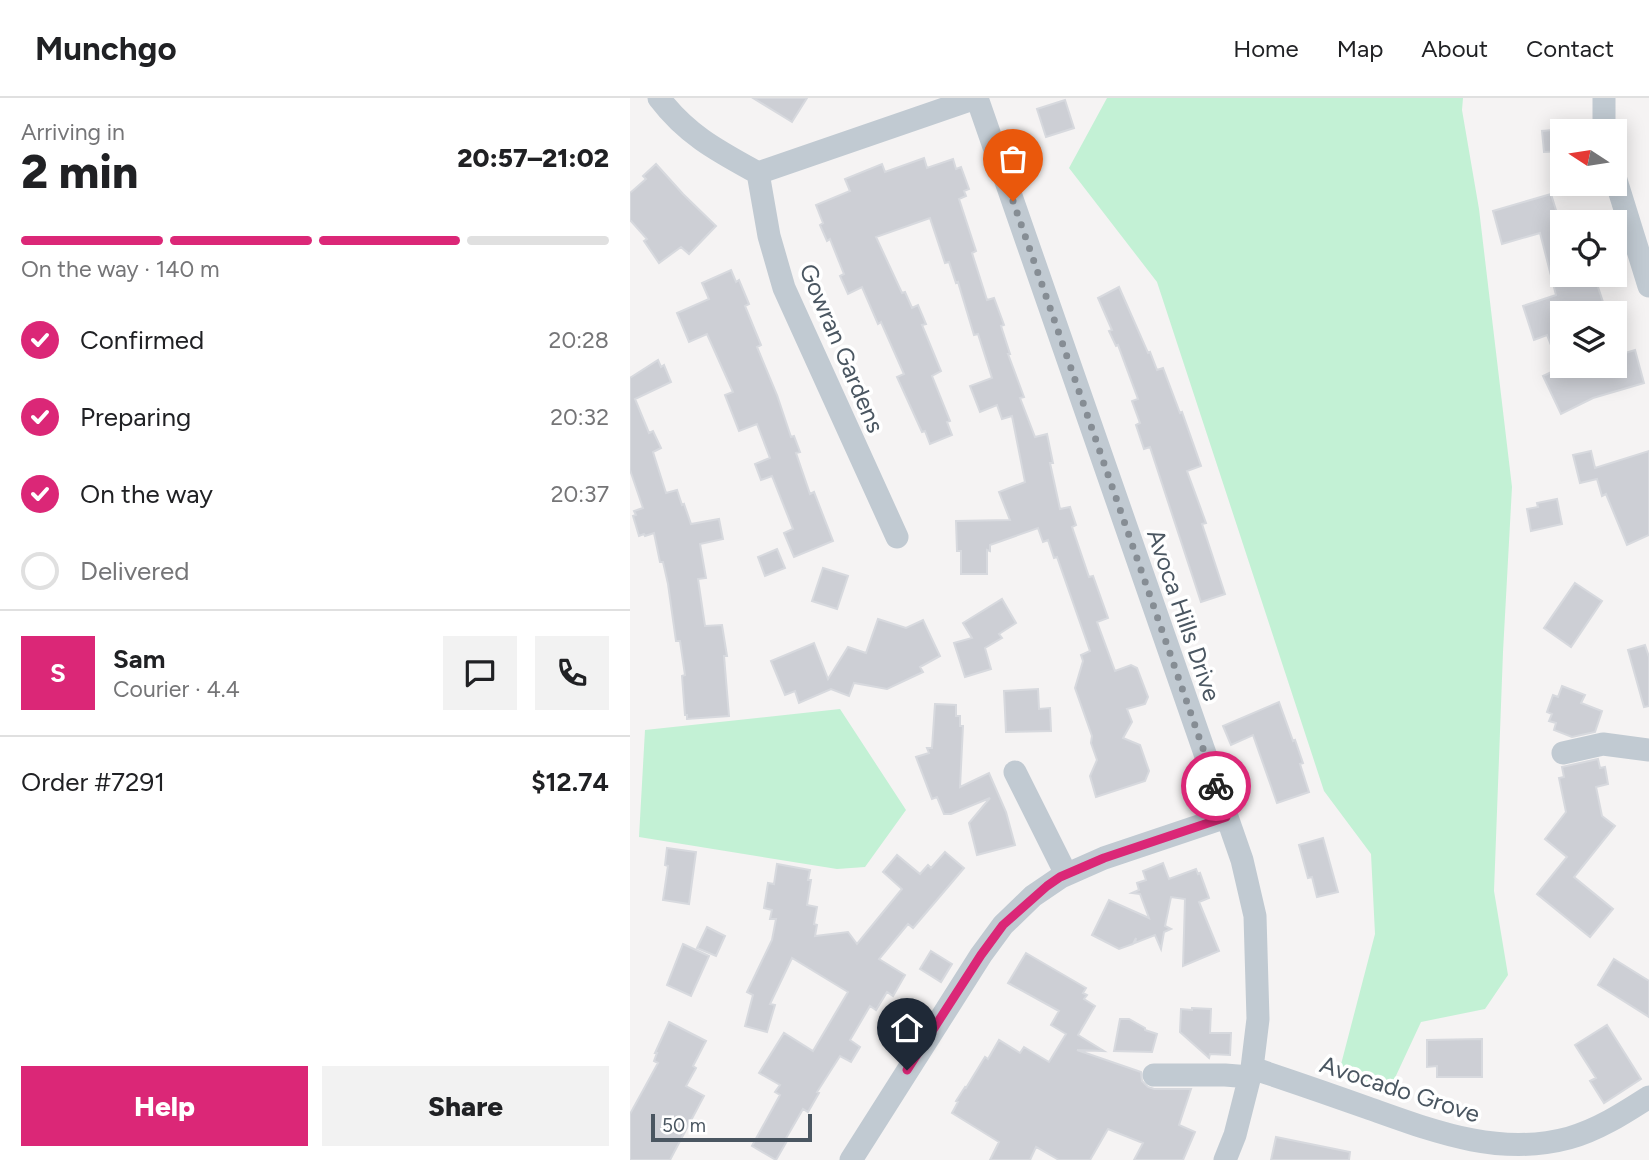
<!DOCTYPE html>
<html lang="en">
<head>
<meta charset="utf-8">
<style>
  :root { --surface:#fff; --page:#f2f2f2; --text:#202124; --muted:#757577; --line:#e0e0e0; --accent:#db2777 }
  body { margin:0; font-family:Figtree,sans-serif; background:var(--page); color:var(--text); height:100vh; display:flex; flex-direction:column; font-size:26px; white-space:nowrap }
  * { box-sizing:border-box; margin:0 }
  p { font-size:23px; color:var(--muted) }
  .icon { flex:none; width:38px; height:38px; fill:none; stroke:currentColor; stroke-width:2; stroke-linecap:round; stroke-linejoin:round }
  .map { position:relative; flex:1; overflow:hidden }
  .sheet { display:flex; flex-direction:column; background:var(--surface); width:630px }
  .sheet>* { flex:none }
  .needle { width:46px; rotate:282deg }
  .fabs { position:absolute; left:920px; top:21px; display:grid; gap:14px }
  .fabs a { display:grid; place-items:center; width:77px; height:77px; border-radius:0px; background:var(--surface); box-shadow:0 4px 18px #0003; font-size:35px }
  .scale { position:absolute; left:21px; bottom:18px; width:161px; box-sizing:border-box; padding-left:7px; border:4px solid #4a5661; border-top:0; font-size:19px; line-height:24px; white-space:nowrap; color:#4a5661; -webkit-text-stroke:5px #fff; paint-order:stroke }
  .pin { position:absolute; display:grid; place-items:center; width:60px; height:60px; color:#fff; margin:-72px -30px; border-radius:50% 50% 50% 0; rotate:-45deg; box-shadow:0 0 7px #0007 }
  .pin .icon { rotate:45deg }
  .courier { position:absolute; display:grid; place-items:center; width:70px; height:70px; margin:-35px; border:5px solid #db2777; border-radius:50%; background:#fff; color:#222; box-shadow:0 2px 9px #0007 }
  .headline em { font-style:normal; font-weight:800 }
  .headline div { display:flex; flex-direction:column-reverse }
  .headline { display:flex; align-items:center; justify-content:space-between; height:119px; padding:0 21px }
  h1 { font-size:46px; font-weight:800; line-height:52px }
  .bar { display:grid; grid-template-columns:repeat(4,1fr); gap:10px 7px; align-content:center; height:84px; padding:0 21px }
  .bar i { height:9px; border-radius:5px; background:var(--line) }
  .bar .current { background:var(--accent) }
  .bar p { grid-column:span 4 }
  .line { display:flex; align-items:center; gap:18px; padding:0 21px; border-top:2px solid var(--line) }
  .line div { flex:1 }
  .round { display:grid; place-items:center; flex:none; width:74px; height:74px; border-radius:0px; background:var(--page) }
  ol { padding:0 21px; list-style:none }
  li { display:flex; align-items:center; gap:21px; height:77px }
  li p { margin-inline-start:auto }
  li .icon { padding:7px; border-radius:50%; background:var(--accent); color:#fff; stroke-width:4 }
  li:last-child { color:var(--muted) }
  li i { width:38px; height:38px; border:4px solid var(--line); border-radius:50% }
  .action { display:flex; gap:14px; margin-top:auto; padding:14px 21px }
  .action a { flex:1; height:80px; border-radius:0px; background:var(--accent); color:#fff; font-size:28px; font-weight:800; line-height:80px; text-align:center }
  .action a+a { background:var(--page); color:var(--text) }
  header { display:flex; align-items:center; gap:42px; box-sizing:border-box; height:98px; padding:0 35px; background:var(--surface); border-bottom:2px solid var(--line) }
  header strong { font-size:33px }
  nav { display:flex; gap:38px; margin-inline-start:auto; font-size:24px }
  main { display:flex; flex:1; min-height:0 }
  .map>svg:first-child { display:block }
  .green { fill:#c3f1d5 }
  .building { fill:#cdcfd5; stroke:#d7d9de; stroke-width:2 }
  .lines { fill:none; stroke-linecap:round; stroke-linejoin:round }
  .street { stroke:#c1cad2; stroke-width:23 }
  .done { stroke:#868d94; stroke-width:7; stroke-dasharray:0 12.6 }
  .route { stroke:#db2777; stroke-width:9 }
  .labels { text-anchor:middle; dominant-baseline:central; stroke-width:7; stroke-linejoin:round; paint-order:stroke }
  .street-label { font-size:24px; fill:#4a5661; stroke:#fff }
</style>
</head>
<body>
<header>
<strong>Munchgo</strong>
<nav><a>Home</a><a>Map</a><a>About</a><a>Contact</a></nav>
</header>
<main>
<section class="sheet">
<div class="headline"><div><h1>2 min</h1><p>Arriving in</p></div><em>20:57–21:02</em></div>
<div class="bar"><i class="current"></i><i class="current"></i><i class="current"></i><i></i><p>On the way · 140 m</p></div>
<ol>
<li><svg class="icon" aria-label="check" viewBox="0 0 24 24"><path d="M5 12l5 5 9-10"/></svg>Confirmed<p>20:28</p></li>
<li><svg class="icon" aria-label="check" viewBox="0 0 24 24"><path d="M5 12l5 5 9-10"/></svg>Preparing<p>20:32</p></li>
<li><svg class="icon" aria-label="check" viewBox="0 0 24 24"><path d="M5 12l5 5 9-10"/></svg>On the way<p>20:37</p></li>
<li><i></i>Delivered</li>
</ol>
<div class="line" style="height:126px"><b class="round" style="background:var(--accent);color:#fff">S</b><div><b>Sam</b><p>Courier · 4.4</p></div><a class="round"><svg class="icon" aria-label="chat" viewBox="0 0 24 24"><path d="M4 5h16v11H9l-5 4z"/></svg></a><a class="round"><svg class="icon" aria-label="phone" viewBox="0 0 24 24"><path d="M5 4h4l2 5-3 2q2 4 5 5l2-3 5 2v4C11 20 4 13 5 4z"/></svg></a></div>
<div class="line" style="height:91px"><div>Order #7291</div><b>$12.74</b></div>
<div class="action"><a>Help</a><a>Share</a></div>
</section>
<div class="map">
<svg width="1019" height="1062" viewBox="0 0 1019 1062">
  <rect width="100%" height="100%" fill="#f5f3f3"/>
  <!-- green -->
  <path class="green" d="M477,0H833L832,12L849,111L882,389L873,554L864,793L878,877L855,911L791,924L757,997L709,974L745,836L741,756L694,693L527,184L439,70Z
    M210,611L276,712L235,769L207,771L9,739L15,632Z"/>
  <!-- building -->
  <path class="building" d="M123,0H177L162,24Z
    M435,2L444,30L416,39L407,11Z
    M933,31V53L914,54L912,33Z
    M294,60L297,70L323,61L326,71L331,69L339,91L334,93L336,98L329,101L346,153L342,155L357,202L364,200L374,227L371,228L380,256H378L394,299L390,300L405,339L417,336L423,365H420L430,411L440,409L446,427L442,429L459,479L463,478L478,520L467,524L485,573L501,567L507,570L518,599L515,606L497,611L502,624L493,640L510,647L519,673L515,683L466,699L460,678L467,662L461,645L462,638L445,590L453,563L451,557L460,553L427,459L424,460L418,442L413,444L408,430L360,447V453L357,452V476H331V453H327L326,423L380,422L369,394L395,384L382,318L372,321L367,307L350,314L340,288L362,280L348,236L344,237L328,184L326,185L319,164L315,165L300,120L246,139L272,195L275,194L282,210L288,207L296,226L292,227L311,273L302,278L320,323L317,324L322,337L300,346L295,333L292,334L267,279L274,276L251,224L248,226L232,189L218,196L210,178L214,176L200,141L197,143L190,127L193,125L186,107L220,93L215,81L252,66L255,74Z
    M26,66L53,96L86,128L59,156L51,149L29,165L14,143L17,141L0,122V95L16,81L13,78Z
    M921,96L933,135V177H964L975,210L959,215H933V269L985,268V258L1005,252L1014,285L963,300L931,316L913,278L930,270L917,237L904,242L893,208L926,197L910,135L872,146L863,113Z
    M101,172L106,184L109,182L119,206L115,208L131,247L127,249L147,297L161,339L164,338L170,354L166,355L180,396L184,394L203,443L164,459L154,435L163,431L142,378L131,382L125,366L140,360L127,326L109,333L95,297L103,294L77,236L59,244L47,215L79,201L72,185Z
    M489,189L518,255L520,254L527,272L533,270L550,315L552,314L571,368L557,373L576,425L572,426L595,496L571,504L520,349L514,351L506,327L510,325L502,303L508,301L488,247L486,248L479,233L482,232L468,200Z
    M28,262L31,269L34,267L41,284L5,301L19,335L23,333L31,350L23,354L36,395L47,392L52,407L54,406L61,426L89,421L93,441L70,446L76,480L68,481L75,528L92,527L97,558H94L99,618L57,621V617H55L52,578L55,577L50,543H46L38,486L33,464H30L24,435L15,438L14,436L9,438L3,418L6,417L4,413L13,410L0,372V280Z
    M961,353L965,370L1019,353V437L997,447L976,396L972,398L967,381L950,385L943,357Z
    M927,401L932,426L901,433L897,411L908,409L907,405Z
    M147,451L155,470L135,478L128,459Z
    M193,470L218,478L207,511L182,503Z
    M945,485L972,503L941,549L914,530Z
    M372,501L386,525L369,536L372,540L355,550L361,571L335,579L324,545L342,540L333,525Z
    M248,521L276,530L293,522L310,558L290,569L293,574L257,591L224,585L219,598L201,591L169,605L165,593L155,597L141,563L184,545L198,581L218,549L236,555Z
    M1015,547L1019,559V608L1014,609L998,552Z
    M932,588L955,597L951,605L972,613L965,634L942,639L924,632L926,625L919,623L922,616L917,614L923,597L928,599Z
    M408,591L409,611L420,610L421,633L376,634L374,593Z
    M649,604L663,643L665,642L673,665L670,666L679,694L647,705L623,637L601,647L593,628Z
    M305,606L326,607V618H330V628H333L330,689L359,675L376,714L385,747L347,757L339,725L360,700L321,716H314L307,699L302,701L286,659L299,655L297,650H302Z
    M968,661L970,670L975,669L978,686L966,689L972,718L985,728L944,779L983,811L960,839L907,796L937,759L915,741L936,714L929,680L934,679L932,669Z
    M693,740L708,794L687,799L682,779L678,780L669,747Z
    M37,750L66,754L59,806L33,802L38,768L35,767Z
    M315,754L334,770L283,830L278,826L249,861L275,877L263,898L257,894L246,912L240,908L220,942L230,949L221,964L210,958L187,994L189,995L178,1014L173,1011L155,1042L157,1043L146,1062L122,1048L150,997L145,994L150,987L129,975L154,935L183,953L218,894L162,860L140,906L145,907L137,934L115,928L123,897L117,894L142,842L146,821H140L142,812L134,810L138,785L144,786L147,766L180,772L178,782H181L177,807L187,809L184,826L187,827L185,838L218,834L227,846L272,791L253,774L267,757L290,776L298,767L301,770Z
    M533,765L539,781L566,771L568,776L570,775L579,800L569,804L589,853L553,868L555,801L541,799L535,828L541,831L534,834L531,851L525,837L505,845L506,840L503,846L489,851L462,837L479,802L519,820L510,796L502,795L509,792L507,785L516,782L513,773Z
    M77,829L95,838L86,858L67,850Z
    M53,846L79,858L61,898L37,887Z
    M301,853L322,866L311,884L290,871Z
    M396,855L456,890L453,895L457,897L454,901L465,908L448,937L474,953L447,952L511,974L512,983L518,989L524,991H561L549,1027L565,1034L553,1062H504L513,1045L478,1031L460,1062H429L406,1049L400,1062H360L369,1044L322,1015L328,1004L326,1003L335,989L336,990L355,959L358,961L369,942L390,955L394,949L419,964L436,936L421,927L429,913L378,885Z
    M984,861L1019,883V919L968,887Z
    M562,910L581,911L580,935H601L600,957L580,956L579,960L550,934L551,911L562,912Z
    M490,921H499L515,930V932L527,936L522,954L484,953Z
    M39,924L76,943L63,968L66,970L56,988L74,998L40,1062H0V1016L28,965L24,963L27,955H25Z
    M977,927L1011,981L974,1005L960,983L966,980L945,947Z
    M852,941V979H807V968L797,969V942Z
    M646,1039L720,1054L719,1062H641Z"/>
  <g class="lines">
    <!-- street -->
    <path class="street" d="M29,0C57,37 88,53 128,75L346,0
      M347,0L612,762L625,818L628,921L622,970L605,1037L595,1062
      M974,0V33
      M128,75L139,138L154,190L267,439
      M985,79L1019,188
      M933,655L973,646L1019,652
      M385,674L436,776
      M622,970C661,983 699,996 738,1010C803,1033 869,1059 939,1040C968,1032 994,1015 1019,999
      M524,977H595L620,979
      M221,1062L351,857L373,827L403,798L431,779L474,760L596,719"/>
  </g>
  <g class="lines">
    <!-- done -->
    <path class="done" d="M383,103L586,688"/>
    <!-- route -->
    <path class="route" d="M277,972L351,857L373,827L417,788L430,779L474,760L596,719L586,688"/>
  </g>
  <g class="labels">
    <!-- street labels -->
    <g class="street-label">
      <text transform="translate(212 250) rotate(67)">Gowran Gardens</text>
      <text transform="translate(554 517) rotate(71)">Avoca Hills Drive</text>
      <text transform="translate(770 991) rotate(18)">Avocado Grove</text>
    </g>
  </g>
</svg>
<div class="fabs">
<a><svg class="needle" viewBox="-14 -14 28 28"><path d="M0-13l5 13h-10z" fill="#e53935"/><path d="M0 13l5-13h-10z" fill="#757577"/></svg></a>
<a><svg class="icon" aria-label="locate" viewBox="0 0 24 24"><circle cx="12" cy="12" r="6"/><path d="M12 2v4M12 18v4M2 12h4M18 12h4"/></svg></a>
<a><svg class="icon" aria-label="layers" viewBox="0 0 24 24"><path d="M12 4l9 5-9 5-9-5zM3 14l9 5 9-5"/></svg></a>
</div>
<div class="scale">50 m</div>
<div class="pin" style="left:383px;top:103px;background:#ea580c"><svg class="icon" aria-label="bag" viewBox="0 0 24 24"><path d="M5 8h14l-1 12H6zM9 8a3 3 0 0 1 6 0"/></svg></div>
<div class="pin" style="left:277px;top:972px;background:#1f2937"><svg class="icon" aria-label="home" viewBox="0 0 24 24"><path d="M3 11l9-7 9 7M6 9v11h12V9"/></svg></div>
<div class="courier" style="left:586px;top:688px"><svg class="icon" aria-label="bike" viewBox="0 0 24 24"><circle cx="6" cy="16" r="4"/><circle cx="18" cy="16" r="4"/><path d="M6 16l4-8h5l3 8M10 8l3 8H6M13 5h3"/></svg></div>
</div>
</main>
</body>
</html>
